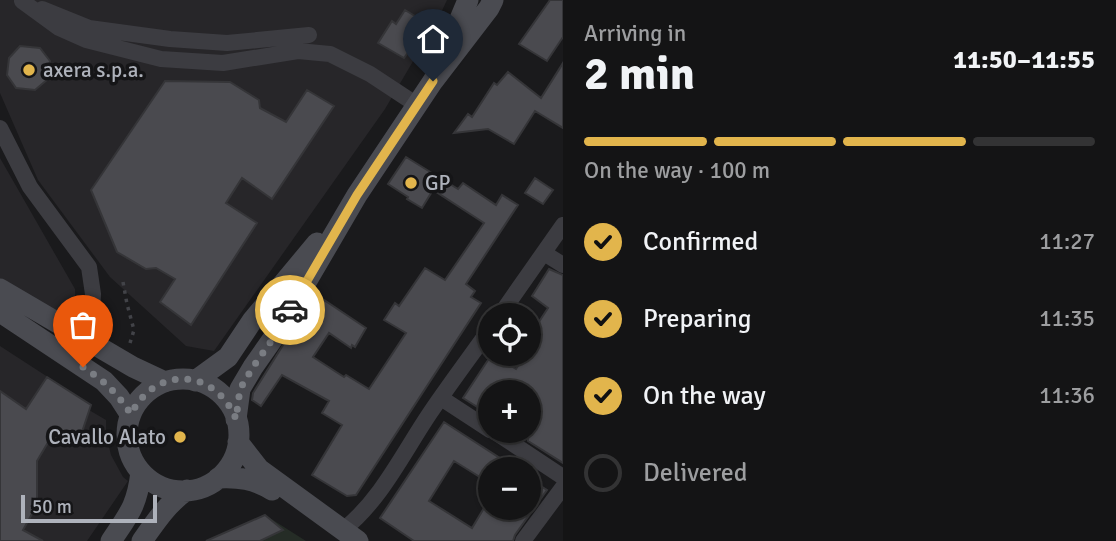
<!DOCTYPE html>
<html lang="en">
<head>
<meta charset="utf-8">
<style>
  :root { --surface:#141415; --page:#212122; --text:#f1f3f6; --muted:#9d9ea0; --line:#333334; --accent:#e2b54c }
  body { margin:0; font-family:Signika,sans-serif; background:var(--page); color:var(--text); height:100vh; display:flex; flex-direction:column; font-size:26px; white-space:nowrap }
  * { box-sizing:border-box; margin:0 }
  p { font-size:23px; color:var(--muted) }
  .icon { flex:none; width:38px; height:38px; fill:none; stroke:currentColor; stroke-width:2; stroke-linecap:round; stroke-linejoin:round }
  .map { position:relative; flex:1; overflow:hidden }
  .sheet { display:flex; flex-direction:column; background:var(--surface); width:553px }
  .sheet>* { flex:none }
  .fabs { position:absolute; left:478px; top:303px; display:grid; gap:14px }
  .fabs a { display:grid; place-items:center; width:63px; height:63px; border-radius:50%; background:var(--surface); box-shadow:0 2px 5px #0004,0 0 0 2px var(--line); font-size:35px }
  .scale { position:absolute; left:21px; bottom:18px; width:136px; box-sizing:border-box; padding-left:7px; border:4px solid #aeb2bb; border-top:0; font-size:19px; line-height:24px; white-space:nowrap; color:#aeb2bb; -webkit-text-stroke:5px #151517; paint-order:stroke }
  .pin { position:absolute; display:grid; place-items:center; width:60px; height:60px; color:#fff; margin:-72px -30px; border-radius:50% 50% 50% 0; rotate:-45deg; box-shadow:0 0 7px #0007 }
  .pin .icon { rotate:45deg }
  .courier { position:absolute; display:grid; place-items:center; width:70px; height:70px; margin:-35px; border:5px solid #e2b54c; border-radius:50%; background:#fff; color:#222; box-shadow:0 2px 9px #0007 }
  .summary em { font-style:normal; font-weight:700 }
  .summary div { display:flex; flex-direction:column-reverse }
  .summary { display:flex; align-items:center; justify-content:space-between; height:119px; padding:0 21px }
  h1 { font-size:46px; font-weight:700; line-height:52px }
  .bar { display:grid; grid-template-columns:repeat(4,1fr); gap:10px 7px; align-content:center; height:84px; padding:0 21px }
  .bar i { height:9px; border-radius:5px; background:var(--line) }
  .bar .on { background:var(--accent) }
  .bar p { grid-column:span 4 }
  ol { padding:0 21px; list-style:none }
  li { display:flex; align-items:center; gap:21px; height:77px }
  li p { margin-inline-start:auto }
  li .icon { padding:7px; border-radius:50%; background:var(--accent); color:#111; stroke-width:4 }
  li:last-child { color:var(--muted) }
  li i { width:38px; height:38px; border:4px solid var(--line); border-radius:50% }
  main { display:flex; flex:1; min-height:0 }
  .map>svg:first-child { display:block }
  .built { fill:#272629 }
  .green { fill:#252c26 }
  .building { fill:#4a4a4f; stroke:#353538; stroke-width:2 }
  .lines { fill:none; stroke-linecap:round; stroke-linejoin:round }
  .path { stroke:#424348; stroke-width:3.5; stroke-dasharray:3.5 5; stroke-linecap:butt }
  .street { stroke:#3c3c41; stroke-width:16 }
  .secondary { stroke:#4a4b51; stroke-width:21 }
  .done { stroke:#7a7d83; stroke-width:7; stroke-dasharray:0 12.6 }
  .route { stroke:#e2b54c; stroke-width:9 }
  .poi-dot { fill:#e2b54c; stroke:#151517; stroke-width:2.5 }
  .labels { text-anchor:middle; dominant-baseline:central; stroke-width:7; stroke-linejoin:round; paint-order:stroke }
  .poi-label { font-size:21px; fill:#aeb2bb; stroke:#151517; text-anchor:start }
</style>
</head>
<body>
<main>
<div class="map">
<svg width="563" height="541" viewBox="0 0 563 541">
  <rect width="100%" height="100%" fill="#1a1a1c"/>
  <!-- built -->
  <path class="built" d="M0,0H447L439,17L385,109L214,351L186,346L110,277L38,180L0,93Z
    M0,158L75,289L77,329L0,286Z
    M0,346L91,405L89,410L106,420V435L111,455L123,477L128,481L87,541H0Z"/>
  <!-- green -->
  <path class="green" d="M265,515L306,541H205Z"/>
  <!-- building -->
  <path class="building" d="M550,0H563V37L547,61L519,44Z
    M405,10L425,22L421,28V36L419,42L413,46L404,58L378,43L392,21L396,24Z
    M20,46L40,48L50,61L48,79L35,90L16,88L7,75L9,58Z
    M563,63V128L535,111L514,144L488,129L454,133L468,114L472,117L494,83L497,85L508,72L541,98Z
    M165,81L230,82L259,100L260,108L286,122L307,90L334,106L272,199L242,178L226,203L257,223L191,325L160,302L175,279L156,268L146,269L117,252L91,190Z
    M406,157L458,189L463,183L496,205L502,195L518,205L466,284L475,291L471,297L481,303L356,495L347,496L312,475L342,425L322,413L329,401L282,375L261,406L252,400L253,393L315,294L366,328L355,347L352,345L351,348L329,333L313,357L344,377L346,375L369,389L406,333L384,320L395,303L399,306L425,268L445,280L484,223L433,190L422,208L407,199L408,197L388,184Z
    M535,178L553,190L543,204L525,193Z
    M549,269L563,275V463L528,441V392H490V415L463,398L492,354L516,369L526,354H528V350L534,341L529,337L548,308L532,296Z
    M47,377L91,405L81,435L67,437L56,429L37,461V505L23,530L43,541H0V391L26,409Z
    M444,422L517,469H490V478L488,482L454,461L429,501L472,528L484,508H528V478L547,490L515,535L513,541H414L380,518Z
    M265,515L283,530L260,541H206Z"/>
  <g class="lines">
    <!-- path -->
    <path class="path" d="M123,282L127,304L134,330L130,343"/>
    <!-- street -->
    <path class="street" d="M22,1L59,28L86,40L161,59L223,63L298,51L330,54L370,74L417,105
      M42,9L89,28L170,39L227,43L309,35
      M0,128L30,187L89,267L93,294L91,343
      M544,253L563,265
      M500,315L563,225
      M441,398L490,430
      M492,430L563,477
      M343,530C381,500 403,453 430,413C449,385 470,357 490,329
      M523,541L563,487"/>
    <!-- secondary -->
    <path class="secondary" d="M447,50L468,0
      M0,289L133,367L165,382
      M0,312L104,381L119,397L130,414
      M127 435a56 56 0 1 1 112 0a56 56 0 1 1-112 0Z
      M195,381L228,357L252,321L317,243
      M236,419L240,389L253,367L274,337L357,195L433,81L489,8L493,0
      M238,442L259,469L358,541
      M218,478C239,477 254,479 272,490
      M111,541C129,514 137,506 141,472
      M142,541C156,521 167,504 187,490"/>
  </g>
  <g class="lines">
    <!-- done -->
    <path class="done" d="M83,367C106,382 116,392 131,414C156,365 215,368 236,419L240,389L253,367L274,337L290,310"/>
    <!-- route -->
    <path class="route" d="M290,310L357,195L433,81"/>
  </g>
  <!-- markers -->
  <g class="poi-dot">
    <circle cx="29" cy="70" r="7"/>
    <circle cx="411" cy="183" r="7"/>
    <circle cx="180" cy="437" r="7"/>
  </g>
  <g class="labels">
    <!-- poi labels -->
    <g class="poi-label">
      <text x="43" y="70">axera s.p.a.</text>
      <text x="425" y="183">GP</text>
      <text x="166" y="437" text-anchor="end">Cavallo Alato</text>
    </g>
  </g>
</svg>
<div class="fabs">
<a><svg class="icon" aria-label="locate" viewBox="0 0 24 24"><circle cx="12" cy="12" r="6"/><path d="M12 2v4M12 18v4M2 12h4M18 12h4"/></svg></a>
<a>+</a>
<a>−</a>
</div>
<div class="scale">50 m</div>
<div class="pin" style="left:83px;top:367px;background:#ea580c"><svg class="icon" aria-label="bag" viewBox="0 0 24 24"><path d="M5 8h14l-1 12H6zM9 8a3 3 0 0 1 6 0"/></svg></div>
<div class="pin" style="left:433px;top:81px;background:#1f2937"><svg class="icon" aria-label="home" viewBox="0 0 24 24"><path d="M3 11l9-7 9 7M6 9v11h12V9"/></svg></div>
<div class="courier" style="left:290px;top:310px"><svg class="icon" aria-label="car" viewBox="0 0 24 24"><path d="M5 17H2v-5l4-1 3-4h7l3 4 3 1v5h-3M9 17h6M6 11h13"/><circle cx="7" cy="17" r="2"/><circle cx="17" cy="17" r="2"/></svg></div>
</div>
<section class="sheet">
<div class="summary"><div><h1>2 min</h1><p>Arriving in</p></div><em>11:50–11:55</em></div>
<div class="bar"><i class="on"></i><i class="on"></i><i class="on"></i><i></i><p>On the way · 100 m</p></div>
<ol>
<li><svg class="icon" aria-label="check" viewBox="0 0 24 24"><path d="M5 12l5 5 9-10"/></svg>Confirmed<p>11:27</p></li>
<li><svg class="icon" aria-label="check" viewBox="0 0 24 24"><path d="M5 12l5 5 9-10"/></svg>Preparing<p>11:35</p></li>
<li><svg class="icon" aria-label="check" viewBox="0 0 24 24"><path d="M5 12l5 5 9-10"/></svg>On the way<p>11:36</p></li>
<li><i></i>Delivered</li>
</ol>
</section>
</main>
</body>
</html>
